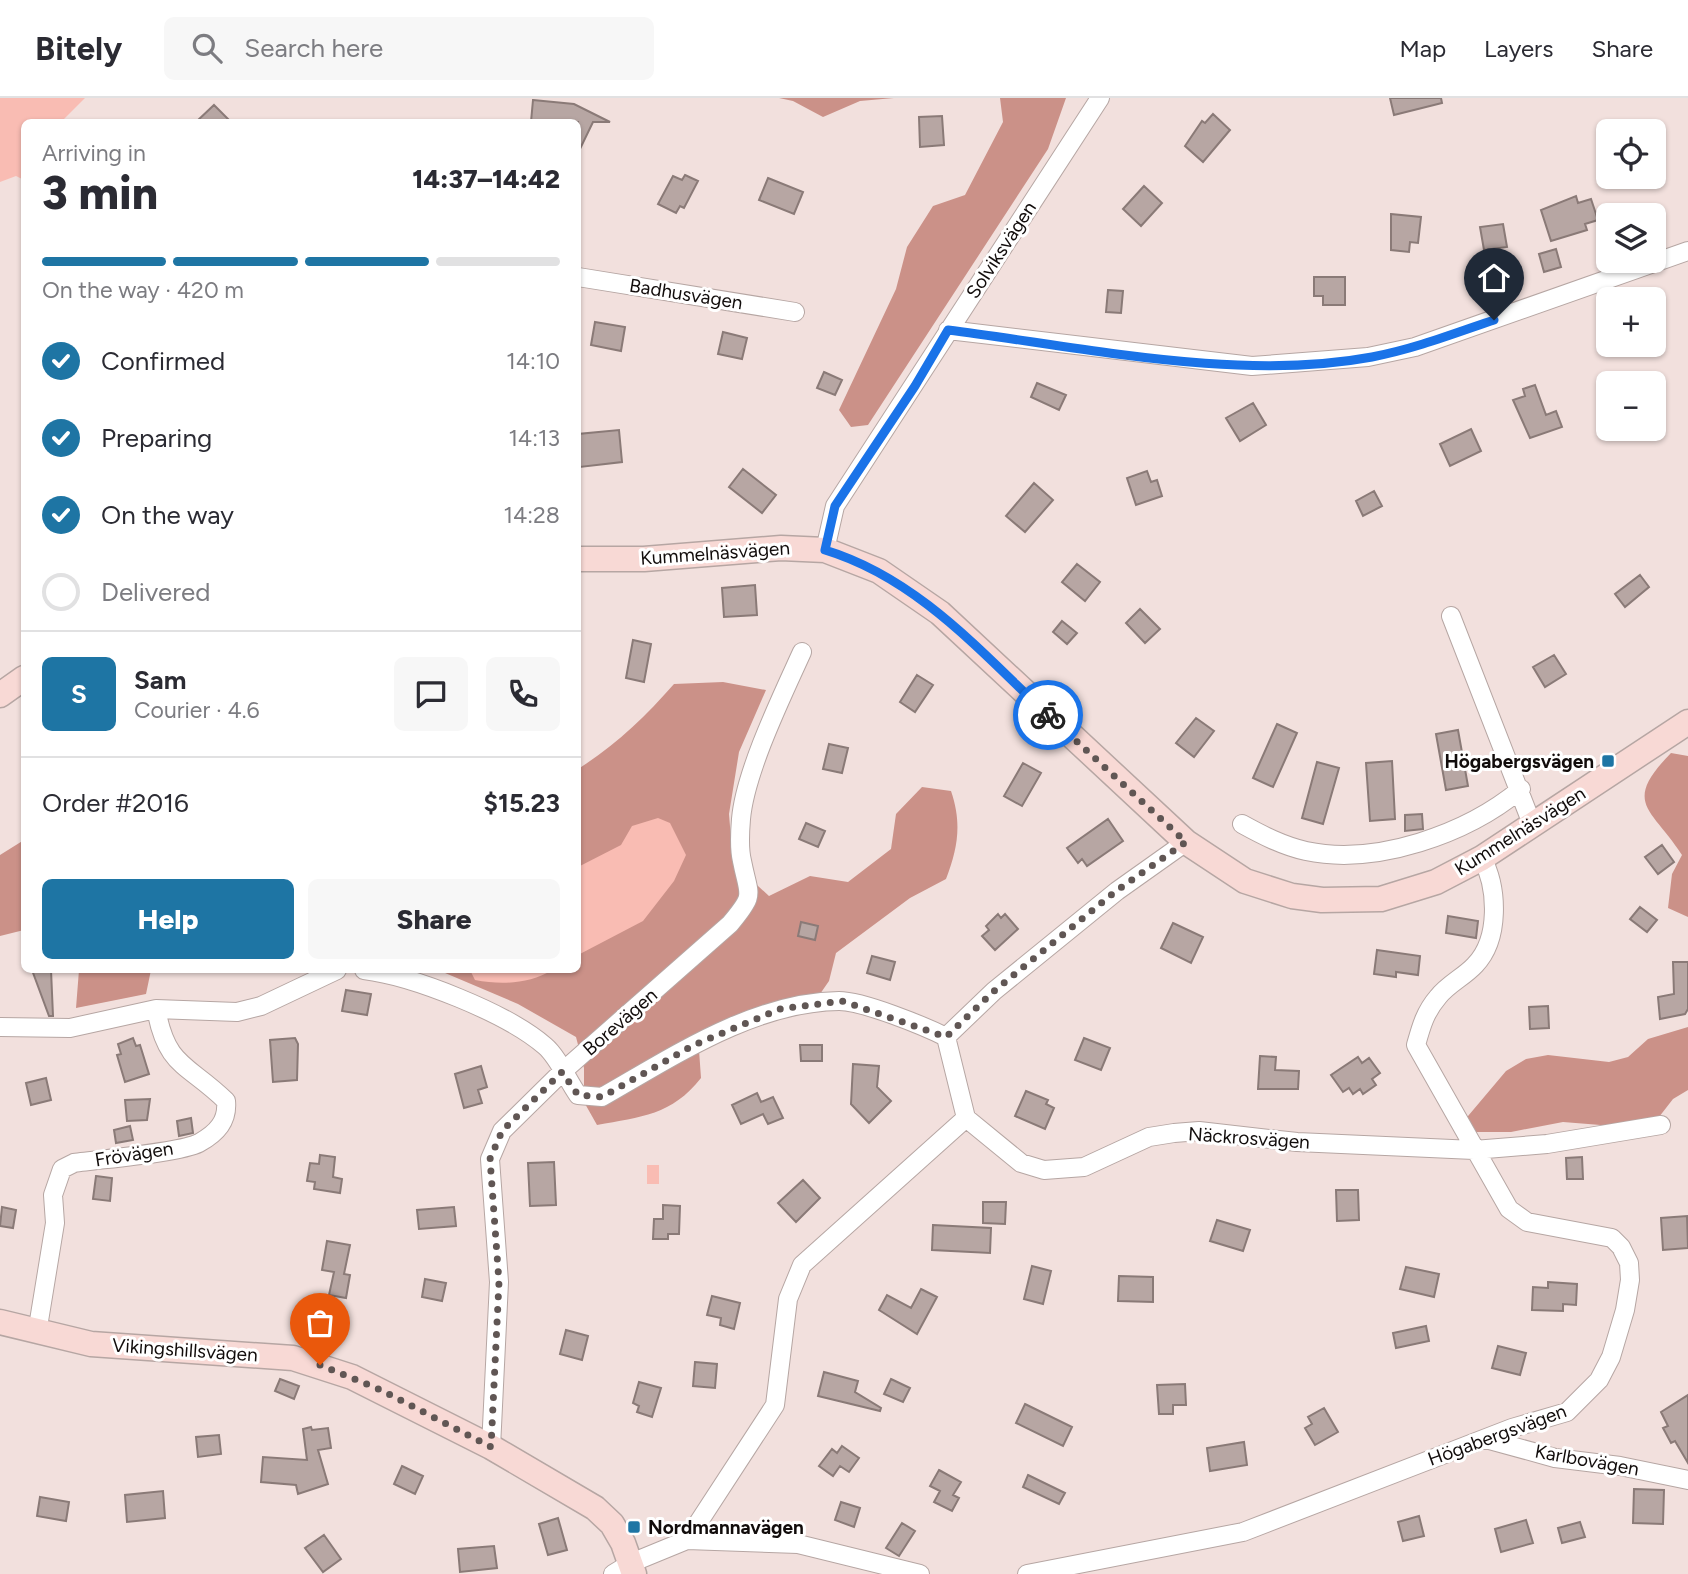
<!DOCTYPE html>
<html lang="en">
<head>
<meta charset="utf-8">
<style>
  :root { --surface:#fff; --page:#f7f7f7; --text:#2b2b33; --muted:#7c7c81; --line:#e1e1e2; --accent:#1e75a4 }
  body { margin:0; font-family:Figtree,sans-serif; background:var(--page); color:var(--text); height:100vh; display:flex; flex-direction:column; font-size:26px; white-space:nowrap }
  * { box-sizing:border-box; margin:0 }
  p { font-size:23px; color:var(--muted) }
  .icon { flex:none; width:38px; height:38px; fill:none; stroke:currentColor; stroke-width:2; stroke-linecap:round; stroke-linejoin:round }
  .map { position:relative; flex:1; overflow:hidden }
  .sheet { position:absolute; left:21px; top:21px; width:560px; height:854px; display:flex; flex-direction:column; background:var(--surface); border-radius:10px; box-shadow:0 2px 5px #0004 }
  .sheet>* { flex:none }
  .tools { position:absolute; left:1596px; top:21px; display:grid; gap:14px }
  .tools a { display:grid; place-items:center; width:70px; height:70px; border-radius:10px; background:var(--surface); box-shadow:0 2px 5px #0004; font-size:35px }
  .pin { position:absolute; display:grid; place-items:center; width:60px; height:60px; color:#fff; margin:-72px -30px; border-radius:50% 50% 50% 0; rotate:-45deg; box-shadow:0 0 7px #0007 }
  .pin .icon { rotate:45deg }
  .courier { position:absolute; display:grid; place-items:center; width:70px; height:70px; margin:-35px; border:5px solid #1a73e8; border-radius:50%; background:#fff; color:#222; box-shadow:0 2px 9px #0007 }
  .overview em { font-style:normal; font-weight:800 }
  .overview div { display:flex; flex-direction:column-reverse }
  .overview { display:flex; align-items:center; justify-content:space-between; height:119px; padding:0 21px }
  h1 { font-size:46px; font-weight:800; line-height:52px }
  .bar { display:grid; grid-template-columns:repeat(4,1fr); gap:10px 7px; align-content:center; height:84px; padding:0 21px }
  .bar i { height:9px; border-radius:5px; background:var(--line) }
  .bar .current { background:var(--accent) }
  .bar p { grid-column:span 4 }
  .line { display:flex; align-items:center; gap:18px; padding:0 21px; border-top:2px solid var(--line) }
  .line div { flex:1 }
  .round { display:grid; place-items:center; flex:none; width:74px; height:74px; border-radius:10px; background:var(--page) }
  ol { padding:0 21px; list-style:none }
  li { display:flex; align-items:center; gap:21px; height:77px }
  li p { margin-inline-start:auto }
  li .icon { padding:7px; border-radius:50%; background:var(--accent); color:#fff; stroke-width:4 }
  li:last-child { color:var(--muted) }
  li i { width:38px; height:38px; border:4px solid var(--line); border-radius:50% }
  .primary-button { display:flex; gap:14px; margin-top:auto; padding:14px 21px }
  .primary-button a { flex:1; height:80px; border-radius:10px; background:var(--accent); color:#fff; font-size:28px; font-weight:800; line-height:80px; text-align:center }
  .primary-button a+a { background:var(--page); color:var(--text) }
  header { display:flex; align-items:center; gap:42px; box-sizing:border-box; height:98px; padding:0 35px; background:var(--surface); border-bottom:2px solid var(--line) }
  header strong { font-size:33px }
  nav { display:flex; gap:38px; margin-inline-start:auto; font-size:24px }
  .search { width:490px; height:63px; background:var(--page); display:flex; align-items:center; gap:18px; box-sizing:border-box; padding:0 24px; border-radius:10px; color:var(--muted); font-size:26px }
  .map>svg:first-child { display:block }
  .forest { fill:#cb9188 }
  .water { fill:#f9bcb3 }
  .building { fill:#b7a6a3; stroke:#8a7a77; stroke-width:2 }
  .lines { fill:none; stroke-linecap:round; stroke-linejoin:round }
  .street-casing { stroke:#b6a6a3; stroke-width:20 }
  .secondary-casing { stroke:#b6a6a3; stroke-width:27 }
  .street { stroke:#fff; stroke-width:18 }
  .secondary { stroke:#f8d9d5; stroke-width:24 }
  .done { stroke:#605654; stroke-width:7; stroke-dasharray:0 12.6 }
  .route { stroke:#1a73e8; stroke-width:9 }
  .poi-dot { fill:#1e75a4; stroke:#fff; stroke-width:2.5 }
  .labels { text-anchor:middle; dominant-baseline:central; stroke-width:6; stroke-linejoin:round; paint-order:stroke }
  .street-label { font-size:19px; fill:#110c0b; stroke:#fff }
  .poi-label { font-size:19px; font-weight:bold; fill:#110c0b; stroke:#fff; text-anchor:end }
</style>
</head>
<body>
<header>
<strong>Bitely</strong>
<div class="search"><svg class="icon" aria-label="search" viewBox="0 0 24 24"><circle cx="10" cy="10" r="6"/><path d="M15 15l6 6"/></svg>Search here</div>
<nav><a>Map</a><a>Layers</a><a>Share</a></nav>
</header>
<div class="map">
<svg width="1688" height="1476" viewBox="0 0 1688 1476">
  <rect width="100%" height="100%" fill="#f2e0dd"/>
  <!-- forest -->
  <path class="forest" d="M779,0H894L860,3L823,19L793,3Z
    M1000,0H1066L1048,51L868,327L851,329L839,312L896,191L907,149L933,108L965,97L1003,24Z
    M723,584L766,592L739,654L729,716L733,765L769,798L810,778L848,784L891,751L896,716L922,689L951,693C962,725 958,750 946,781L910,800L836,855L829,883L820,896L778,903L698,938L701,980C672,1017 641,1019 597,1027L584,1004V970L576,939L518,906L438,872H578V671C616,647 644,620 674,586Z
    M1671,655L1688,658V819L1668,810L1672,776L1682,757C1652,710 1621,706 1671,655Z
    M24,742V832L0,838V757Z
    M79,872H151L146,896L76,910Z
    M1688,929V992L1673,1001L1659,1019L1613,1028L1563,1024L1511,1034H1474L1463,1024L1506,973L1526,961L1548,957L1609,964L1628,959L1648,941Z"/>
  <!-- water -->
  <path class="water" d="M0,0H85L61,24H24V82L16,78L0,84Z
    M658,720L670,725L686,757L674,783L643,823L578,857V769L621,747L632,728Z
    M470,872H553C528,886 502,887 475,882Z
    M647,1067H659V1086H647Z"/>
  <!-- building -->
  <path class="building" d="M1390,0H1441L1442,5L1394,17Z
    M533,2L574,6L610,24H593L578,55V24H531Z
    M214,7L231,24H196Z
    M1213,16L1230,32L1203,64L1185,48L1202,23L1205,25Z
    M942,18L944,47L920,49L919,19Z
    M685,77L698,83L684,110L680,108L676,115L658,106L673,78L682,82Z
    M768,80L803,94L794,116L759,102Z
    M1144,88L1162,105L1141,128L1123,111Z
    M1576,98L1578,105L1591,101L1598,122L1585,126L1587,132L1551,143L1541,112Z
    M1391,116L1421,119L1418,145L1410,144L1409,154L1391,152Z
    M1503,126L1507,149L1484,152L1480,129Z
    M1556,151L1561,169L1544,174L1539,156Z
    M1314,179H1345V207H1323V198H1314Z
    M1108,192L1123,193L1121,215L1106,214Z
    M595,224L625,229L621,253L591,247Z
    M723,234L747,240L742,261L718,256Z
    M824,274L842,282L835,297L817,290Z
    M1037,285L1066,297L1059,312L1031,299Z
    M1535,287L1546,317L1556,313L1562,329L1530,340L1513,302L1525,298L1523,291Z
    M1253,305L1266,327L1240,343L1226,320Z
    M1471,331L1481,353L1450,368L1440,346Z
    M619,332L622,364L580,369L578,336Z
    M743,371L776,397L762,415L729,389Z
    M1147,373L1151,384L1157,382L1162,398L1136,407L1127,380Z
    M1034,385L1053,402L1025,434L1006,418Z
    M1374,393L1382,408L1363,418L1356,403Z
    M1077,466L1100,484L1085,503L1062,484Z
    M1640,477L1649,489L1625,509L1615,496Z
    M755,487L757,517L724,519L722,490Z
    M1140,511L1160,531L1145,545L1126,525Z
    M1062,523L1077,535L1067,546L1053,534Z
    M633,542L651,546L644,584L626,580Z
    M1554,557L1566,576L1545,589L1533,569Z
    M917,577L933,587L915,614L900,604Z
    M1196,620L1214,633L1194,659L1176,645Z
    M1277,626L1297,635L1273,689L1253,680Z
    M1458,632L1468,688L1446,692L1436,636Z
    M829,646L848,650L842,675L823,671Z
    M1392,663L1395,721L1370,723L1366,665Z
    M1317,664L1339,670L1323,726L1302,720Z
    M1023,665L1041,675L1022,708L1004,698Z
    M1422,716L1423,731L1405,733V717Z
    M1108,721L1123,743L1087,768L1082,761L1078,765L1067,750Z
    M806,725L825,733L818,749L799,741Z
    M1662,747L1674,764L1658,776L1645,759Z
    M1640,809L1657,822L1647,834L1630,821Z
    M998,816L1001,820L1005,816L1018,831L995,852L982,838L989,832L986,828Z
    M1448,818L1478,823L1476,840L1446,835Z
    M801,824L818,828L815,842L798,838Z
    M1173,825L1203,839L1191,865L1161,850Z
    M1377,852L1420,858L1418,877L1396,874V879L1374,876Z
    M872,858L895,864L890,882L867,875Z
    M1673,864H1688V911L1685,916L1660,921L1658,899L1674,896Z
    M32,872H51L53,918H49Z
    M346,892L371,896L367,917L342,913Z
    M1548,908L1549,930L1530,931L1529,909Z
    M133,940L136,948L140,947L149,976L125,984L117,957L121,956L118,946Z
    M295,940L298,946L297,982L273,984L270,942Z
    M1084,940L1110,950L1101,972L1075,962Z
    M800,947H822V963H801Z
    M1260,958L1276,959L1275,972L1299,973L1298,991H1258Z
    M1358,959L1362,965L1369,960L1380,975L1372,981L1376,987L1363,996L1360,991L1353,996L1349,990L1343,994L1331,977Z
    M853,966L879,968L877,989L891,1003L869,1025L851,1006Z
    M481,968L487,989L478,992L482,1005L464,1010L455,976Z
    M46,980L51,1002L31,1007L26,985Z
    M1026,993L1048,1002L1046,1006L1054,1010L1045,1031L1015,1018Z
    M757,995L761,1004L773,999L783,1020L768,1026L763,1016L741,1026L732,1007Z
    M150,1001L147,1022L127,1023L125,1002Z
    M191,1020L193,1035L179,1038L177,1023Z
    M130,1028L133,1042L116,1045L114,1032Z
    M320,1057L335,1059L333,1079L342,1081L340,1095L314,1091L315,1084L307,1083L310,1065L319,1066Z
    M1582,1059L1583,1081H1567L1566,1060Z
    M554,1064L556,1107L530,1108L528,1065Z
    M96,1078L112,1080L110,1103L93,1101Z
    M803,1082L820,1100L796,1124L778,1105Z
    M1336,1092H1358L1359,1122L1337,1123Z
    M983,1104H1006L1005,1126L983,1125Z
    M663,1107L680,1108L679,1136H668V1141H653L654,1121H663Z
    M2,1109L16,1112L13,1130L0,1128Z
    M454,1109L456,1128L419,1131L417,1112Z
    M1687,1118L1688,1150L1663,1152L1661,1120Z
    M1217,1122L1250,1132L1243,1153L1210,1143Z
    M933,1127L991,1130L990,1155L932,1152Z
    M327,1143L350,1147L344,1176L350,1177L346,1200L329,1197L334,1174L322,1172Z
    M1032,1168L1051,1173L1043,1206L1024,1201Z
    M1406,1169L1439,1176L1434,1199L1400,1191Z
    M1119,1178L1153,1179V1204L1118,1203Z
    M425,1181L446,1185L442,1203L422,1199Z
    M1548,1184L1577,1186L1576,1207L1563,1206V1213L1532,1212L1533,1189L1548,1190Z
    M921,1191L937,1199L917,1236L879,1212L887,1197L911,1210Z
    M712,1198L740,1205L734,1231L720,1227L721,1220L707,1217Z
    M1426,1228L1429,1243L1396,1250L1393,1235Z
    M566,1232L588,1238L582,1262L560,1256Z
    M1498,1248L1526,1255L1520,1277L1492,1270Z
    M695,1264L717,1266L715,1290L693,1288Z
    M824,1274L858,1283L855,1294L881,1310L880,1313L818,1298Z
    M280,1281L299,1288L294,1301L275,1293Z
    M891,1281L910,1290L903,1304L884,1296Z
    M639,1284L661,1290L652,1319L637,1314L639,1308L633,1305Z
    M1185,1286L1186,1307H1173V1316H1159L1157,1287Z
    M1688,1297V1365L1675,1343L1671,1345L1663,1330L1668,1328L1661,1314Z
    M1025,1306L1072,1329L1063,1348L1016,1325Z
    M1324,1310L1338,1334L1315,1347L1305,1330L1312,1326L1308,1319Z
    M311,1329L312,1332L328,1330L331,1350L318,1352L328,1386L298,1396L296,1387L261,1384L263,1359L307,1362L303,1331Z
    M219,1337L221,1356L198,1359L196,1339Z
    M1244,1344L1247,1367L1210,1373L1207,1350Z
    M842,1348L859,1360L849,1374L840,1368L833,1378L819,1368L832,1351L837,1355Z
    M402,1368L423,1378L415,1396L394,1386Z
    M939,1372L961,1384L953,1397L959,1400L952,1413L934,1404L940,1393L930,1388Z
    M1028,1377L1065,1395L1059,1406L1023,1389Z
    M1634,1391L1664,1392L1663,1426L1633,1425Z
    M163,1393L165,1420L127,1424L125,1397Z
    M40,1399L69,1404L66,1423L37,1418Z
    M841,1404L860,1410L854,1429L835,1422Z
    M1419,1418L1424,1438L1403,1443L1398,1424Z
    M558,1420L567,1452L548,1457L539,1426Z
    M1526,1422L1533,1445L1501,1454L1495,1431Z
    M1580,1424L1585,1439L1562,1445L1558,1430Z
    M902,1425L915,1433L899,1458L886,1450Z
    M324,1437L341,1461L323,1474L305,1450Z
    M494,1448L497,1470L460,1474L458,1451Z"/>
  <g class="lines">
    <!-- street casing -->
    <g class="street-casing">
      <path id="street" d="M578,179L795,214
        M948,232L1252,268L1368,259L1415,249L1688,153
        M825,452L835,408L1100,0
        M1451,518L1532,726
        M1242,726C1262,737 1283,748 1306,753C1376,768 1467,736 1521,691
        M364,872C413,878 507,915 545,948C558,959 568,983 578,997L602,999C674,958 754,904 839,903C863,903 924,928 946,939L966,1020L1021,1065L1044,1072L1084,1069L1149,1039L1174,1035L1199,1033L1297,1044L1474,1052L1547,1046L1661,1027
        M0,929L70,930L156,911L237,914L261,908L337,872
        M946,939L994,893L1117,793L1186,744
        M37,1235L55,1125L53,1097L62,1071L74,1065C101,1061 179,1055 199,1045C217,1035 228,1023 226,1003C187,965 167,970 156,911
        M1486,1341L1555,1360L1620,1368L1688,1382
        M491,1349L499,1184L490,1061L502,1033L562,974L730,826C756,795 749,799 742,763C739,751 740,733 741,721C745,674 782,598 802,554
        M687,1442L775,1307L788,1201L802,1167L966,1020
        M613,1476L631,1465L687,1442L798,1446L920,1476
        M1027,1476L1243,1434L1512,1330L1567,1314L1599,1282L1611,1259L1625,1212L1630,1182L1629,1165L1621,1149L1612,1140L1527,1124L1509,1111L1416,947C1421,929 1425,914 1438,899C1448,886 1464,879 1475,867C1500,841 1498,790 1482,760"/>
    </g>
    <!-- secondary casing -->
    <g class="secondary-casing">
      <path id="secondary" d="M578,461H644L781,450L825,452L879,473L940,515L1186,744L1245,783L1292,798L1322,802L1381,801L1436,784L1482,760L1688,624
        M0,597L24,580
        M0,1224L91,1246L293,1260L352,1279L491,1349L595,1410L612,1426L623,1445L634,1476"/>
    </g>
    <!-- street -->
    <use href="#street" class="street"/>
    <!-- secondary -->
    <use href="#secondary" class="secondary"/>
  </g>
  <g class="lines">
    <!-- done -->
    <path class="done" d="M320,1267L381,1292L491,1349L499,1184L490,1061L502,1033L562,974L578,997L602,999L694,947L780,911L842,903L946,939L994,893L1116,793L1186,744L1048,617"/>
    <!-- route -->
    <path class="route" d="M1048,617C980,553 917,480 825,452L835,408L915,288L948,232C1082,249 1239,284 1372,259C1414,251 1453,236 1494,222"/>
  </g>
  <!-- markers -->
  <g class="poi-dot">
    <rect x="1601" y="656" width="14" height="14" rx="3.5"/>
    <rect x="627" y="1422" width="14" height="14" rx="3.5"/>
  </g>
  <g class="labels">
    <!-- street labels -->
    <g class="street-label">
      <text transform="translate(1001 152) rotate(-57)">Solviksvägen</text>
      <text transform="translate(686 196) rotate(9)">Badhusvägen</text>
      <text transform="translate(715 455) rotate(-4)">Kummelnäsvägen</text>
      <text transform="translate(1520 733) rotate(-32)">Kummelnäsvägen</text>
      <text transform="translate(620 924) rotate(-41)">Borevägen</text>
      <text transform="translate(1249 1040) rotate(4)">Näckrosvägen</text>
      <text transform="translate(134 1056) rotate(-9)">Frövägen</text>
      <text transform="translate(185 1252) rotate(4)">Vikingshillsvägen</text>
      <text transform="translate(1497 1337) rotate(-20)">Högabergsvägen</text>
      <text transform="translate(1587 1362) rotate(10)">Karlbovägen</text>
    </g>
    <!-- poi labels -->
    <g class="poi-label">
      <text x="1594" y="663">Högabergsvägen</text>
      <text x="648" y="1429" text-anchor="start">Nordmannavägen</text>
    </g>
  </g>
</svg>
<div class="tools">
<a><svg class="icon" aria-label="locate" viewBox="0 0 24 24"><circle cx="12" cy="12" r="6"/><path d="M12 2v4M12 18v4M2 12h4M18 12h4"/></svg></a>
<a><svg class="icon" aria-label="layers" viewBox="0 0 24 24"><path d="M12 4l9 5-9 5-9-5zM3 14l9 5 9-5"/></svg></a>
<a>+</a>
<a>−</a>
</div>
<div class="pin" style="left:320px;top:1267px;background:#ea580c"><svg class="icon" aria-label="bag" viewBox="0 0 24 24"><path d="M5 8h14l-1 12H6zM9 8a3 3 0 0 1 6 0"/></svg></div>
<div class="pin" style="left:1494px;top:222px;background:#1f2937"><svg class="icon" aria-label="home" viewBox="0 0 24 24"><path d="M3 11l9-7 9 7M6 9v11h12V9"/></svg></div>
<div class="courier" style="left:1048px;top:617px"><svg class="icon" aria-label="bike" viewBox="0 0 24 24"><circle cx="6" cy="16" r="4"/><circle cx="18" cy="16" r="4"/><path d="M6 16l4-8h5l3 8M10 8l3 8H6M13 5h3"/></svg></div>
<section class="sheet">
<div class="overview"><div><h1>3 min</h1><p>Arriving in</p></div><em>14:37–14:42</em></div>
<div class="bar"><i class="current"></i><i class="current"></i><i class="current"></i><i></i><p>On the way · 420 m</p></div>
<ol>
<li><svg class="icon" aria-label="check" viewBox="0 0 24 24"><path d="M5 12l5 5 9-10"/></svg>Confirmed<p>14:10</p></li>
<li><svg class="icon" aria-label="check" viewBox="0 0 24 24"><path d="M5 12l5 5 9-10"/></svg>Preparing<p>14:13</p></li>
<li><svg class="icon" aria-label="check" viewBox="0 0 24 24"><path d="M5 12l5 5 9-10"/></svg>On the way<p>14:28</p></li>
<li><i></i>Delivered</li>
</ol>
<div class="line" style="height:126px"><b class="round" style="background:var(--accent);color:#fff">S</b><div><b>Sam</b><p>Courier · 4.6</p></div><a class="round"><svg class="icon" aria-label="chat" viewBox="0 0 24 24"><path d="M4 5h16v11H9l-5 4z"/></svg></a><a class="round"><svg class="icon" aria-label="phone" viewBox="0 0 24 24"><path d="M5 4h4l2 5-3 2q2 4 5 5l2-3 5 2v4C11 20 4 13 5 4z"/></svg></a></div>
<div class="line" style="height:91px"><div>Order #2016</div><b>$15.23</b></div>
<div class="primary-button"><a>Help</a><a>Share</a></div>
</section>
</div>
</body>
</html>
